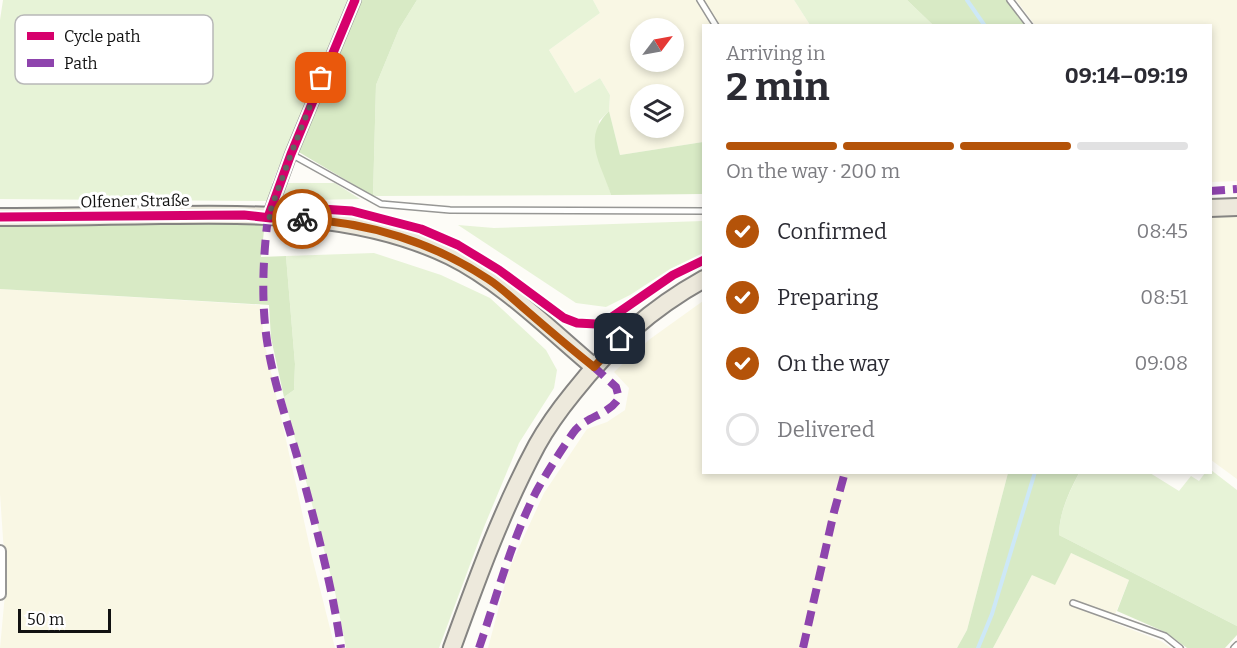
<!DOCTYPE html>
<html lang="en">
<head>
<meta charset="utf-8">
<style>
  :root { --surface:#fff; --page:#f7f7f7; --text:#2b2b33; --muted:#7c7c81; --line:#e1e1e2; --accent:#b45309 }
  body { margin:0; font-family:Bitter,serif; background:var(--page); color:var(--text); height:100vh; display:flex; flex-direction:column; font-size:22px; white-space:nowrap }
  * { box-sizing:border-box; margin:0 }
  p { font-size:20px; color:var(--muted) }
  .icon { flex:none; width:33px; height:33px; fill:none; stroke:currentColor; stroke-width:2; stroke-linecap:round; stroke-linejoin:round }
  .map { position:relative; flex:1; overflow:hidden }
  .panel { position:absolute; left:702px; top:24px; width:510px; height:450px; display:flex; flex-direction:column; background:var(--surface); border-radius:0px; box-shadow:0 3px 9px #0003 }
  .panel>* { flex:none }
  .needle { width:39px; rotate:58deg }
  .controls { position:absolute; left:630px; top:18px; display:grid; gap:12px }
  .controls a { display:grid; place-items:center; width:54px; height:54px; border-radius:50%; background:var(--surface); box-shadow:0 3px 9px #0003; font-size:30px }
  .scale { position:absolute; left:18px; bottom:15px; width:93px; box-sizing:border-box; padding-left:6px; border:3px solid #111; border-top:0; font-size:16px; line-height:21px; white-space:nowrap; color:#111; -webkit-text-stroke:4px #fff; paint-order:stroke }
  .pin { position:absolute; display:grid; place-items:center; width:51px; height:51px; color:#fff; margin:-26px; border-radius:12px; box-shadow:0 3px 9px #0006 }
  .courier { position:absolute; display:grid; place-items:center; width:60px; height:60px; margin:-30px; border:4px solid #b45309; border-radius:50%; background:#fff; color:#222; box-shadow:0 2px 8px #0007 }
  .headline em { font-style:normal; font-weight:700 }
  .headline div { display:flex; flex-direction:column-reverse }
  .headline { display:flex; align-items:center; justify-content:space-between; height:102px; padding:0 24px }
  h1 { font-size:39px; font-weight:700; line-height:45px }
  .bar { display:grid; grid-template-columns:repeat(4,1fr); gap:9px 6px; align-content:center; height:72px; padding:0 24px }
  .bar i { height:8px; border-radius:4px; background:var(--line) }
  .bar .on { background:var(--accent) }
  .bar p { grid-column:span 4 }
  ol { padding:0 24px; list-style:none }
  li { display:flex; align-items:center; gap:18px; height:66px }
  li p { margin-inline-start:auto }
  li .icon { padding:6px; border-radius:50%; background:var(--accent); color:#fff; stroke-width:4 }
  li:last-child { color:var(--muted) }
  li i { width:33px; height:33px; border:3px solid var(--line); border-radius:50% }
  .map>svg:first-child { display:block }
  .farmland { fill:#f9f7e4; fill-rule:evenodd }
  .green { fill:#e7f3d7 }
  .forest { fill:#d8eac5 }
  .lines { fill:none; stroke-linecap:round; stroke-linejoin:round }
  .stream { stroke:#cde8f7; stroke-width:4 }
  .lane-casing { stroke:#979795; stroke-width:8 }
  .street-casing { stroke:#979795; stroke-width:14 }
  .primary-casing { stroke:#858482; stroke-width:20 }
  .lane { stroke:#fffffe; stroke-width:5 }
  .street { stroke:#fffffe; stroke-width:10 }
  .primary { stroke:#ede9dc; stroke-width:16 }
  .quiet { stroke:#8e44ad; stroke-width:8; stroke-dasharray:15 8; stroke-linecap:butt }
  .cycleway-casing { stroke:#fff; stroke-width:13 }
  .cycleway { stroke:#d6006c; stroke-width:9 }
  .done { stroke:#646362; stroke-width:6; stroke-dasharray:0 10.8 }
  .route { stroke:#b45309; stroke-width:8 }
  .labels { text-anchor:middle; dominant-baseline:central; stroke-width:6; stroke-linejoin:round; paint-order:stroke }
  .street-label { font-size:16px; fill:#111; stroke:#fff }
  .key { fill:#fff; stroke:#b8b8b8; stroke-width:1.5 }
  .key-label { font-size:16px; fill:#111 }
</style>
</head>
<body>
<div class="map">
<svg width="1237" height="648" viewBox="0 0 1237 648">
  <rect width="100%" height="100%" fill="#fdfcf7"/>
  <!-- farmland -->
  <path class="farmland" d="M593,0H794L810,25L704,26L703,142L620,155L609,111L610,95L600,78L575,93L549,50L600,13ZM640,28H674V62H640ZM640,94H674V128H640Z
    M1016,0H1237V181L1211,182L1210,26L1035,25Z
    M1237,216V479L1211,460L1210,217Z
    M0,289L260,305L265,345L312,557L335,648H0L6,583L0,494Z
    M703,301L704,472L1008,473L967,630L957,648H488L509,569L544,493L587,429L607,422L625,410L629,388L614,372L650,339Z
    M1071,553L1129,580L1112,622L1161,641L1171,648H993L1032,575Z"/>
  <!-- green -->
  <path class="green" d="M3,0H348L272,183H335L360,199L265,201L0,199V20Z
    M417,0H593L600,13L549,50L575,93L600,78L610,95L609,111L599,121L604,172L611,195L373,196L376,85L399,29Z
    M794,0H907L933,25H810Z
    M703,221V253L670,269L630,295L606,307L576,303L458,225L494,228Z
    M374,253L441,275L490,298L546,350L557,370L554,388L519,443L484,527L439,648H346L335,592L284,397L294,390L295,364L286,256Z
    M1211,470L1237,490V626L1059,535C1059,513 1069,493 1079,473H1150L1179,491L1191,476L1199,481L1205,473L1210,472Z"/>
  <!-- forest -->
  <path class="forest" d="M361,0H417L399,29L376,85L373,196L297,151Z
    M907,0H1007L1025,25H933Z
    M609,111L620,155L703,142V194L611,195C601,163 581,139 609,111Z
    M265,222L261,257L286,256L295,364L294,390L284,397L271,338L269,305L0,289V226Z
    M1008,473H1079C1069,492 1059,513 1059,535L1237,626V635L1225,648H1187L1165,632L1117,611L1129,580L1071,553L1055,585L1032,575L993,648H957L967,630Z"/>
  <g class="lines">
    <!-- stream -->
    <path class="stream" d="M967,0L985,26
      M978,648L992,614L1035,472"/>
    <!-- lane casing -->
    <g class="lane-casing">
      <path id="lane" d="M700,0L716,26
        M1010,0L1030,26
        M291,154L381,204L450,210L704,211
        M1073,603L1165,636L1180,648
        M1234,648L1237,645"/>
    </g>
    <!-- street casing -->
    <g class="street-casing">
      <path id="street" d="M268,217L291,154L355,0
        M0,551V594"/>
    </g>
    <!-- primary casing -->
    <g class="primary-casing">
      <path id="primary" d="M1210,208L1237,207
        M0,217C55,217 109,216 164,215C260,214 361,213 450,256C501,281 550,330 594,367
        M452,648C477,579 502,510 537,445C547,427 560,409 573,393C611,345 650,309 704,279"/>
    </g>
    <!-- lane -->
    <use href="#lane" class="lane"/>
    <!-- street -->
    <use href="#street" class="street"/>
    <!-- primary -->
    <use href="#primary" class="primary"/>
    <!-- quiet -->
    <path class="quiet" d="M1210,191L1237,189
      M268,217C263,258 261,300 267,341C273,380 286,418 297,456C314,519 332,583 341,648
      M479,648C497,596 511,541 536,492C547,472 560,452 573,433C585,416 608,416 619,398L616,387L594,367
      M803,648L834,512L845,472"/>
    <!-- cycleway casing -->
    <g class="cycleway-casing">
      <path id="cycleway" d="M0,217L244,215L271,218L307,208L352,211L421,229L458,245L499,270L564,318L577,323L596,324L612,317L673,275L704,260
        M268,217L291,154L355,0"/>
    </g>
    <!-- cycleway -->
    <use href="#cycleway" class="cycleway"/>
  </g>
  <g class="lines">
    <!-- done -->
    <path class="done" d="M302,219L268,217L291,154L321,78"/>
    <!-- route -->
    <path class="route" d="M302,219C368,222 434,243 488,279C502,288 514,300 527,311C549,330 571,349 594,367L620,339"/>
  </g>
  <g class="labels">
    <!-- street labels -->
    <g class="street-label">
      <text transform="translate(135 201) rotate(-1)">Olfener Straße</text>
    </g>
  </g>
  <!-- legend -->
  <rect x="15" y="15" width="198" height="69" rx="9" class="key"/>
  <rect x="27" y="32" width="27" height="8" fill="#d6006c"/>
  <rect x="27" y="59" width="27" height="8" fill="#8e44ad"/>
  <g class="key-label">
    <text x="64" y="42">Cycle path</text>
    <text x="64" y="69">Path</text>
  </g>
</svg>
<div class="controls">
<a><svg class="needle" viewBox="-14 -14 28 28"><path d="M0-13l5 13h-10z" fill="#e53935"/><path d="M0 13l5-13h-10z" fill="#7c7c81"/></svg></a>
<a><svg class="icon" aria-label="layers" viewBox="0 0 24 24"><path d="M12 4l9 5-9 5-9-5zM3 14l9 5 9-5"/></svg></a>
</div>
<div class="scale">50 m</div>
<div class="pin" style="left:321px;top:78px;background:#ea580c"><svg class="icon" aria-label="bag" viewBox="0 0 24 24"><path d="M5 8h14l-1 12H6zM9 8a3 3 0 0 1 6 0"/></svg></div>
<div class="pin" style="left:620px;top:339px;background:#1f2937"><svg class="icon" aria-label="home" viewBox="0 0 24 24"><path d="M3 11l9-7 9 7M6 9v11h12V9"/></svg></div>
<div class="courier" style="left:302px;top:219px"><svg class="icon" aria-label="bike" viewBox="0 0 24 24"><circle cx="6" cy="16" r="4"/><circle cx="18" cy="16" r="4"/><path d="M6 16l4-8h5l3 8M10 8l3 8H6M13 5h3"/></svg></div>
<section class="panel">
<div class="headline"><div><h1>2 min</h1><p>Arriving in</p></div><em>09:14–09:19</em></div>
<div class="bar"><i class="on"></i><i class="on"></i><i class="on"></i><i></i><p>On the way · 200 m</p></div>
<ol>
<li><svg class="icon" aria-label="check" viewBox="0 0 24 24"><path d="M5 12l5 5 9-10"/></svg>Confirmed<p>08:45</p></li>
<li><svg class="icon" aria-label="check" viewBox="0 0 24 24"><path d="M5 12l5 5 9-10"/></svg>Preparing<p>08:51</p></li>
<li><svg class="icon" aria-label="check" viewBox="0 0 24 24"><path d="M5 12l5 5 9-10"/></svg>On the way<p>09:08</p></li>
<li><i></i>Delivered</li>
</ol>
</section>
</div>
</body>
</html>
